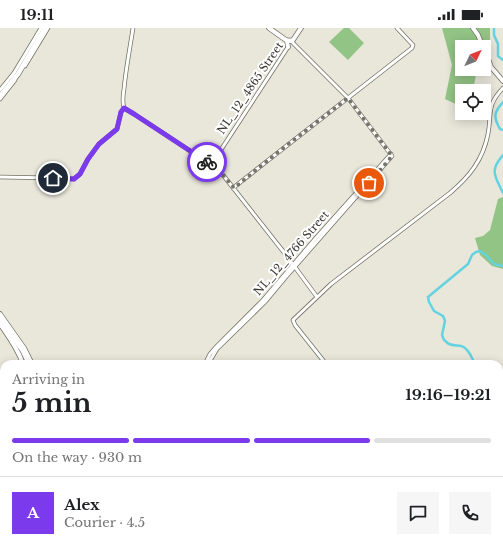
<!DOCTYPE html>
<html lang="en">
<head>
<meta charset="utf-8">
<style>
  :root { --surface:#fff; --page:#f6f6f6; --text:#202124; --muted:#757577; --line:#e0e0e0; --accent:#7c3aed }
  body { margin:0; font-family:"Libre Baskerville",serif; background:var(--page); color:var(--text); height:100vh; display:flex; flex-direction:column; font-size:15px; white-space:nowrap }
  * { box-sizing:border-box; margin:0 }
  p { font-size:13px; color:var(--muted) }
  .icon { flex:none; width:22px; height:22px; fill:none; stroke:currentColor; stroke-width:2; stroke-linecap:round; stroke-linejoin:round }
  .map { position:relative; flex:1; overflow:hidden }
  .panel { position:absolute; left:0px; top:332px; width:503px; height:196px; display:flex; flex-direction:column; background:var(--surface); border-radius:12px 12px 0 0; box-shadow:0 2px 10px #0003 }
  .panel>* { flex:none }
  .needle { width:26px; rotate:47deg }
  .fabs { position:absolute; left:455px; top:12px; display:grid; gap:8px }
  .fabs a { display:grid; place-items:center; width:36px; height:36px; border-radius:0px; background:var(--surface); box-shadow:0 2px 10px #0003; font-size:20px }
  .pin { position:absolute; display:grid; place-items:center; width:34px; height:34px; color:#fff; margin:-17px; border:2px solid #fff; border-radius:50%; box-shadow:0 1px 4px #0007 }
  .courier { position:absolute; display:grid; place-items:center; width:40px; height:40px; margin:-20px; border:3px solid #7c3aed; border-radius:50%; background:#fff; color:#222; box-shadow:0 1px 5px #0007 }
  .headline em { font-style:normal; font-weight:700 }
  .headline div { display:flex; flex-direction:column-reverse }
  .headline { display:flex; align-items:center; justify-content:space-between; height:68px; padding:0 12px }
  h1 { font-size:26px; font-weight:700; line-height:30px }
  .bar { display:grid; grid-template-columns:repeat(4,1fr); gap:6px 4px; align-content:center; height:48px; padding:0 12px }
  .bar i { height:5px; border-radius:3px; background:var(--line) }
  .bar .active { background:var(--accent) }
  .bar p { grid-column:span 4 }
  .line { display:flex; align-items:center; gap:10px; padding:0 12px; border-top:1px solid var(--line) }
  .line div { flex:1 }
  .round { display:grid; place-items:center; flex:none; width:42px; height:42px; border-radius:0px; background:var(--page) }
  .status { display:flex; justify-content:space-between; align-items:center; height:28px; padding:0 20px; background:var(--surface); direction:ltr }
  .status svg { height:11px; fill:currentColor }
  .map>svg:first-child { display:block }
  .green { fill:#92c485 }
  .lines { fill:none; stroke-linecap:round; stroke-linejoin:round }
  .river { stroke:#63d3e0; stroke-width:2.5 }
  .secondary-casing { stroke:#727064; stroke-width:4.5 }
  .primary-casing { stroke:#727064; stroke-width:5.5 }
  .highway-casing { stroke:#727064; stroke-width:6 }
  .secondary { stroke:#fff; stroke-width:3 }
  .primary { stroke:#fff; stroke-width:4 }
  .highway { stroke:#fff; stroke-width:4.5 }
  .done { stroke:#76756d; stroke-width:4; stroke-dasharray:0 7.2 }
  .route { stroke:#7c3aed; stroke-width:5 }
  .labels { text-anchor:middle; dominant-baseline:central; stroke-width:4; stroke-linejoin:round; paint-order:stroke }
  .street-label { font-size:11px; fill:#383732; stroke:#fff }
</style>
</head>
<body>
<div class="status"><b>19:11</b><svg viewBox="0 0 49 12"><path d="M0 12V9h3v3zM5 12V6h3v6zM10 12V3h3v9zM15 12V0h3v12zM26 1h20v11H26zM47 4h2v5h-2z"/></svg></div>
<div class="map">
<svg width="503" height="528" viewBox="0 0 503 528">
  <rect width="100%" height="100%" fill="#e9e7da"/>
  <!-- green -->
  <path class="green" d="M344,0H349L364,15L348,32L329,14Z
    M442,0H490V16L484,28V19H462V41H477L473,63H462V79L445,71L452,37Z
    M503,169V241L492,238L480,227L475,210L483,208L490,202L498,171Z"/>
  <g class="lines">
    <!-- river -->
    <path class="river" d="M494,0V7L498,16V28L503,32
      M503,74C494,84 493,89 500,101L503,102
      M503,127C489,143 495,148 503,165
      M475,336C472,331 471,326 467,322C461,315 456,319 449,316C447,315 446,313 444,312L442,307L445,293L443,288L434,283L429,274L428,269L468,236L472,227L476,224L480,223L486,227L494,236L503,238
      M499,348L503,345
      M499,431L503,429
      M374,528L381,524"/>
    <!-- secondary casing -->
    <g class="secondary-casing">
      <path id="secondary" d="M133,0C130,20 126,40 124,61C123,67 122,74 124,80L134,86L204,132L223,147L286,227L317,269
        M25,38L48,0
        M0,62L14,45L41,0
        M0,71L15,52
        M211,137L288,19
        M0,149L53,150L74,151L80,146L88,131L99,116L117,101L121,84L124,80
        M233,160L271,130L412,20L413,17L412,16L397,0
        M205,336L210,326L216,319L263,272L315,211L391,126
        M208,336L217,321L265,274L285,250L392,128L348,70L290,12
        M326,336L295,297L293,292L331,256L450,165C469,149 483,132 488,106C492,85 486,78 503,60
        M74,524L75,528"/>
    </g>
    <!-- primary casing -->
    <g class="primary-casing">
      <path id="primary" d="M269,0L286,12L290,13L293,12L301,0
        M473,0L478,7L483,19
        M287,13L288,19
        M484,20L491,39L503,53
        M0,286L24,320L32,336
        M0,296C9,309 18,321 23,336
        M0,368H4
        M499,404H503"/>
    </g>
    <!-- highway casing -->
    <g class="highway-casing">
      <path id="highway" d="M0,68L18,46L45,0
        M0,290L23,323L29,336
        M78,524L80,528"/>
    </g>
    <!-- secondary -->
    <use href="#secondary" class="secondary"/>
    <!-- primary -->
    <use href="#primary" class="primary"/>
    <!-- highway -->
    <use href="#highway" class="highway"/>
  </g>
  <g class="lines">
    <!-- done -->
    <path class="done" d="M207,134L223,147L234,160L277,125L348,70L392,128L369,155"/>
    <!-- route -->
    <path class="route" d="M53,150L74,151L80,146L88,131L99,116L117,101L121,84L124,80L134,86L207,134"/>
  </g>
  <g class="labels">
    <!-- street labels -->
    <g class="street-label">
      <text transform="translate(250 60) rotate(-56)">NL_12_4865 Street</text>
      <text transform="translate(291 225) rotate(-49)">NL_12_4766 Street</text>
    </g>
  </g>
</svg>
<div class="fabs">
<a><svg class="needle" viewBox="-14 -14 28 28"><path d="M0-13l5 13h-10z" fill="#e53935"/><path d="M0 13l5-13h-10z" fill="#757577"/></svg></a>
<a><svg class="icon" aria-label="locate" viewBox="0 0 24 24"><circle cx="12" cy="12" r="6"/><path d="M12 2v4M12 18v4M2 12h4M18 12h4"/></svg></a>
</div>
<div class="pin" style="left:369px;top:155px;background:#ea580c"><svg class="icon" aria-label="bag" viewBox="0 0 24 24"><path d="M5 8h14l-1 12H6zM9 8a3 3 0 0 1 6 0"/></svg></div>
<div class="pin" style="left:53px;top:150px;background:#1f2937"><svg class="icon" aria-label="home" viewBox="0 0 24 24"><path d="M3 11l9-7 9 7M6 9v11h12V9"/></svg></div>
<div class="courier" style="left:207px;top:134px"><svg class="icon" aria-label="bike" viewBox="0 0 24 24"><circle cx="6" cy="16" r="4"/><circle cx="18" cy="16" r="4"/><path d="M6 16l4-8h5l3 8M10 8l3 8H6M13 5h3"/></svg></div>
<section class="panel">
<div class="headline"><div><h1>5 min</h1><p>Arriving in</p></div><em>19:16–19:21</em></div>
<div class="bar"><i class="active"></i><i class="active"></i><i class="active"></i><i></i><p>On the way · 930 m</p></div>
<div class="line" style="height:72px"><b class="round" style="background:var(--accent);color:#fff">A</b><div><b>Alex</b><p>Courier · 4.5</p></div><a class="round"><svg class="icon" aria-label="chat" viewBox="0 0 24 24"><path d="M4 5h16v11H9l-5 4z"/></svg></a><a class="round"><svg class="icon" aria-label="phone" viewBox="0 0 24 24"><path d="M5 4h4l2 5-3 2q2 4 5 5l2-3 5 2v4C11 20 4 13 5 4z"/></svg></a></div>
</section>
</div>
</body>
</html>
